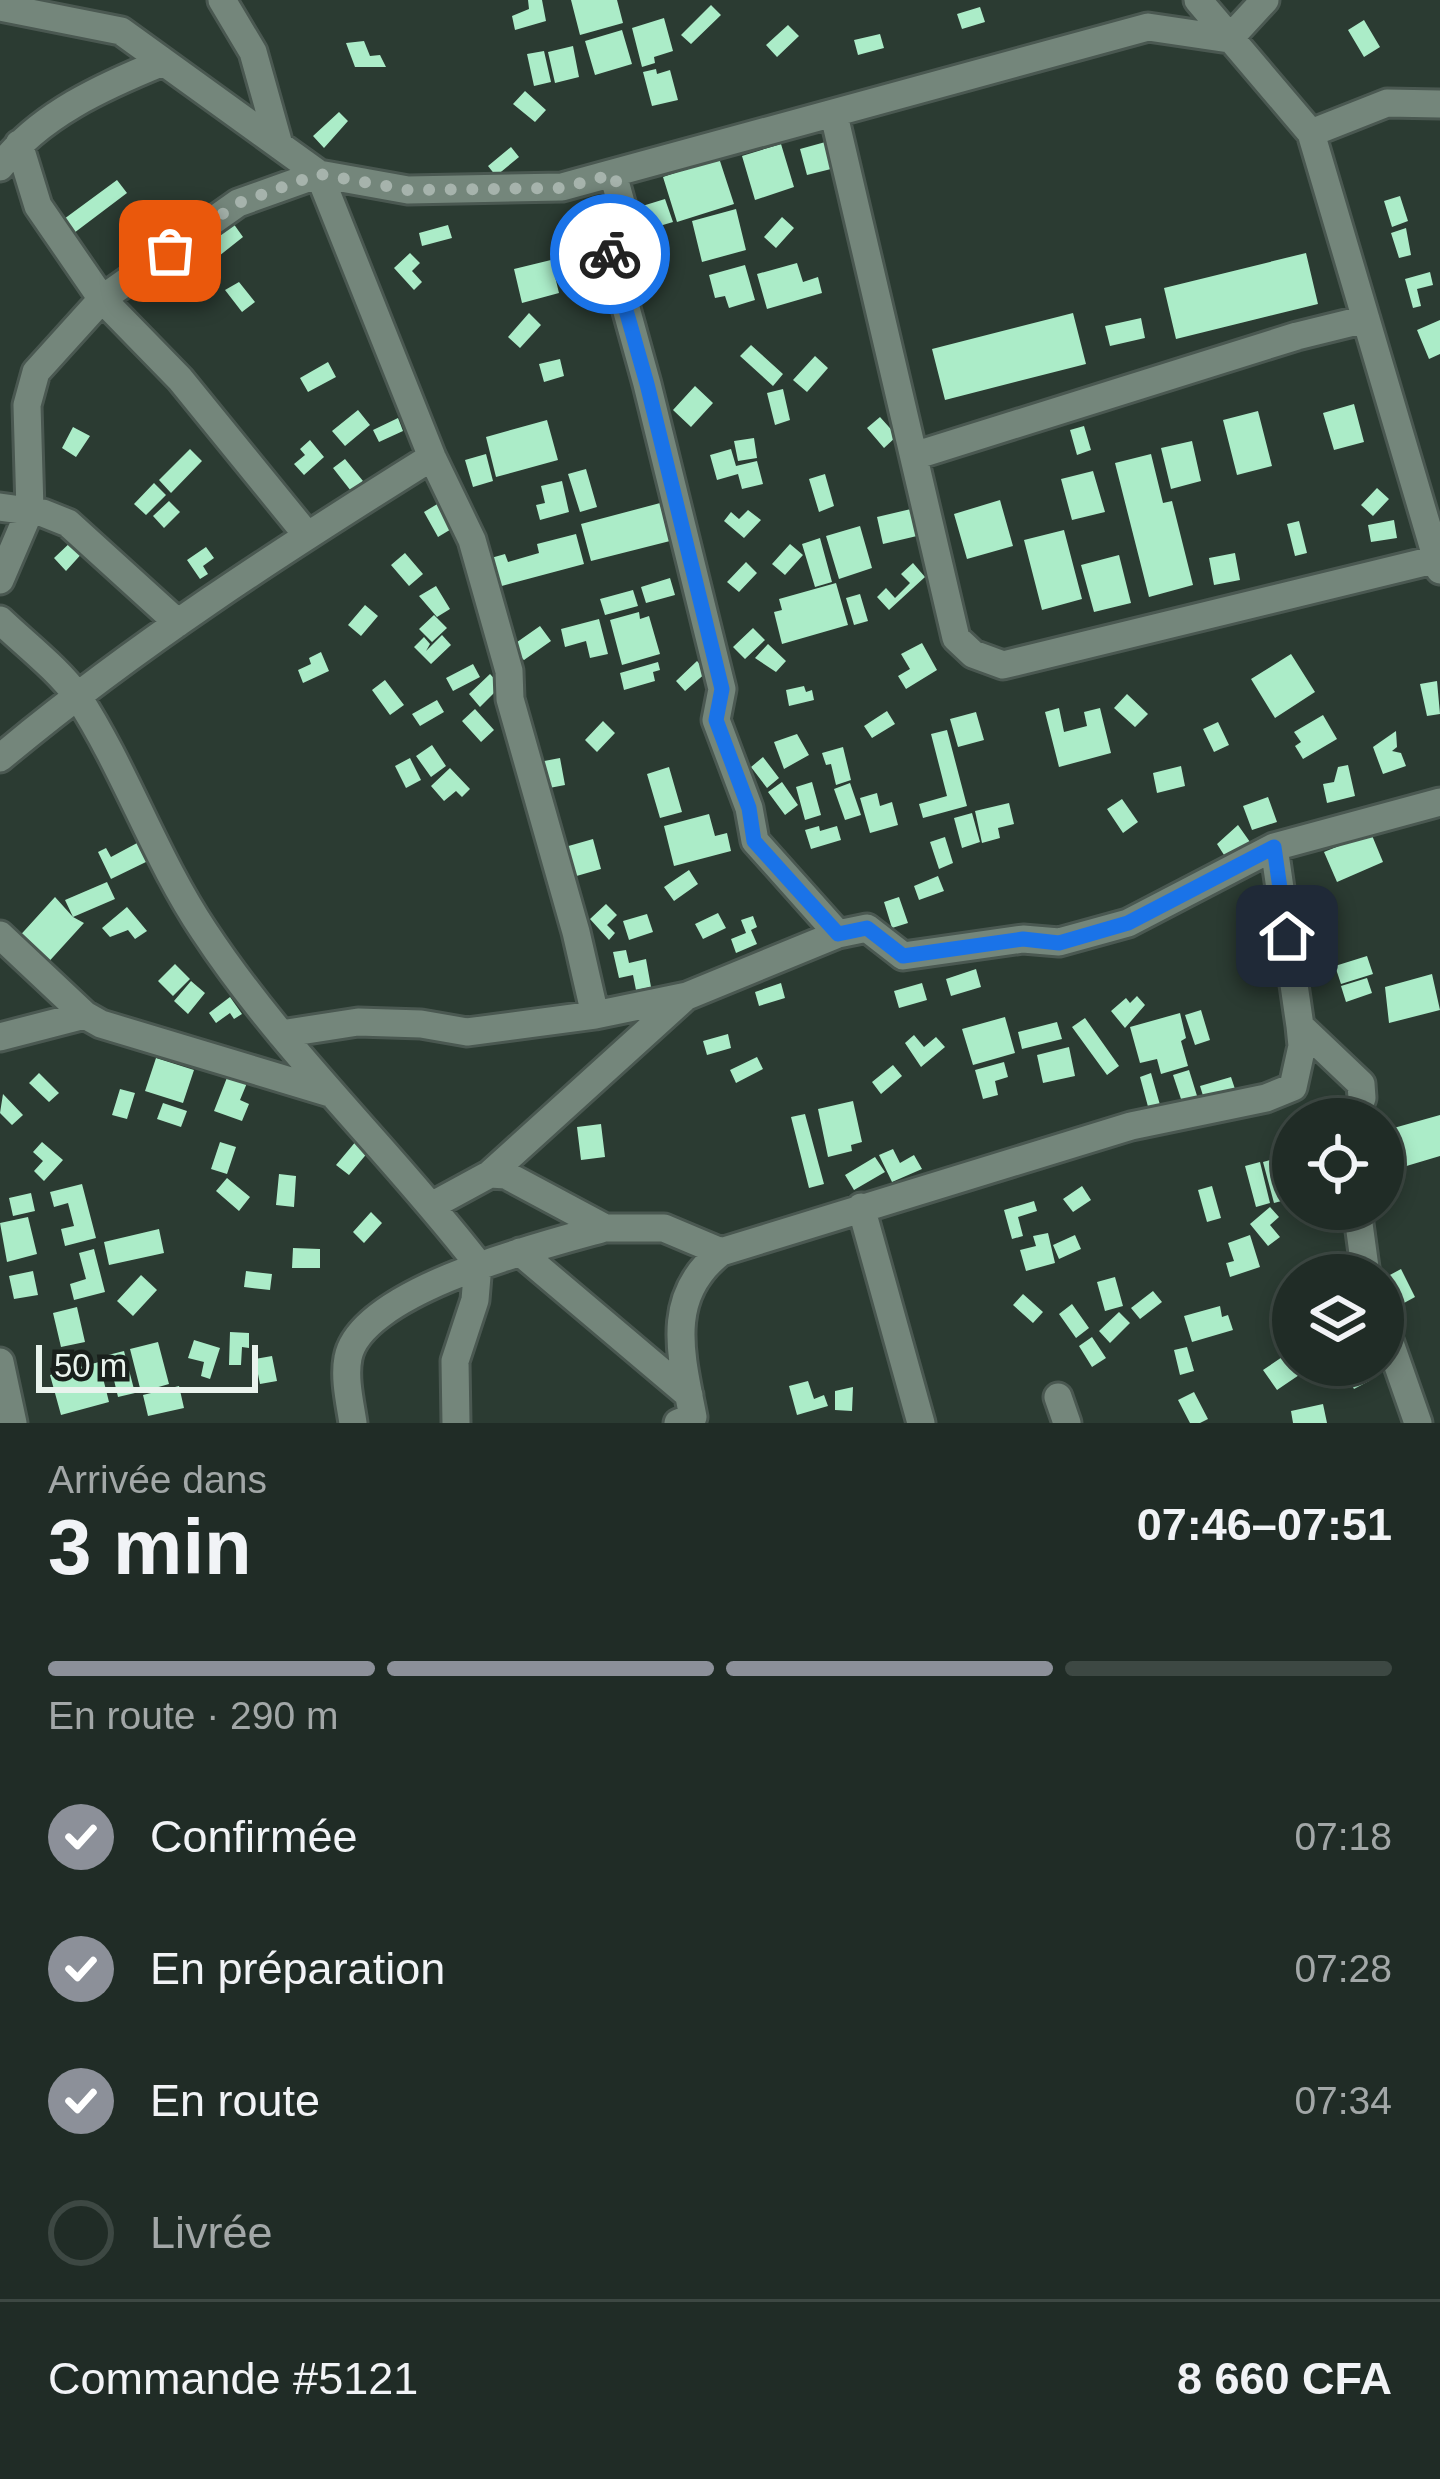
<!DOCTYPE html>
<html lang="fr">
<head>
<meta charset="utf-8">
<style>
  :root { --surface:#202c26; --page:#2d3832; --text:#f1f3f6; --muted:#a2a7a7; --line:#3d4843; --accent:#8c9099 }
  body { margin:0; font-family:Arial,sans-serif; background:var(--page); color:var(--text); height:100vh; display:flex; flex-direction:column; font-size:45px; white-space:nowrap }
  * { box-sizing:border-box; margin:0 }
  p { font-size:39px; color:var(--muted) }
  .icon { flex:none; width:66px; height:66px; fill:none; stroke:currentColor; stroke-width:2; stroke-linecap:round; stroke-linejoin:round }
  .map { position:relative; height:1423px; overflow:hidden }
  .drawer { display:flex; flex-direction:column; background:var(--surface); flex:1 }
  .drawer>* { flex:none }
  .buttons { position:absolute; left:1272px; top:1098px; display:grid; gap:24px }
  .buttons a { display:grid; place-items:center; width:132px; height:132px; border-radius:50%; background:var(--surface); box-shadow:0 6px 18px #0003,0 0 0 3px var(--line); font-size:60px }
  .scale { position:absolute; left:36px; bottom:30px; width:222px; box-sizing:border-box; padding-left:12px; border:6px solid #e9f3ed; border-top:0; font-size:33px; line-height:42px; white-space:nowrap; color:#e9f3ed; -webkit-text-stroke:9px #19201c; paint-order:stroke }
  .pin { position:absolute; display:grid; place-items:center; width:102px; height:102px; color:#fff; margin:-51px; border-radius:24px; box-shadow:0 6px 18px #0006 }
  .courier { position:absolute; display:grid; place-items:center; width:120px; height:120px; margin:-60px; border:9px solid #1a73e8; border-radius:50%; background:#fff; color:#222; box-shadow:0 3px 15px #0007 }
  .overview em { font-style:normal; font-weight:600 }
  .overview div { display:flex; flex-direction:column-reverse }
  .overview { display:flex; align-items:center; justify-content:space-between; height:204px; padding:0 48px }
  h1 { font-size:78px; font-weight:600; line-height:90px }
  .bar { display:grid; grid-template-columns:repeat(4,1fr); gap:18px 12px; align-content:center; height:144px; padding:0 48px }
  .bar i { height:15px; border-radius:9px; background:var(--line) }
  .bar .on { background:var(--accent) }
  .bar p { grid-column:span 4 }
  .line { display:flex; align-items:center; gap:30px; padding:0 48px; border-top:3px solid var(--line) }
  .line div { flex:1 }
  ol { padding:0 48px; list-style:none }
  li { display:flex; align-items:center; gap:36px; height:132px }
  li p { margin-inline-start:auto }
  li .icon { padding:12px; border-radius:50%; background:var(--accent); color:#fff; stroke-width:4 }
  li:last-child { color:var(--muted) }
  li i { width:66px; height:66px; border:6px solid var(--line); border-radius:50% }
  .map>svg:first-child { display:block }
  .building { fill:#abecc8 }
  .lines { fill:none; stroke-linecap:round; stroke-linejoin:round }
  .minor-casing { stroke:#4a5851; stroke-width:33 }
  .minor { stroke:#74867b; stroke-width:27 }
  .done { stroke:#a6b3ac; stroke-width:12; stroke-dasharray:0 21.6 }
  .route { stroke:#1a73e8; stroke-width:15 }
</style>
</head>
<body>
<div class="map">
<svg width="1440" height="1423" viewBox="0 0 1440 1423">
  <rect width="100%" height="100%" fill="#2b3b32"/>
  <!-- building -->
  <path class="building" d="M528,0H542L546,21L515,30L512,16L529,9Z
    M571,0H617L623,23L580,35Z
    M711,5L721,15L691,44L681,35Z
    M980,7L985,22L962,29L957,14Z
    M664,18L673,51L654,57L655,63L642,67L632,28Z
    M1364,20L1380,47L1364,57L1348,30Z
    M788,25L799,36L777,57L766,45Z
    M622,30L632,64L595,75L585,41Z
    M880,34L884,48L858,55L854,40Z
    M364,41L370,56L380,55L386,67H355L346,43Z
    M573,46L579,77L555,83L548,52Z
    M544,51L551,82L534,86L527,54Z
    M656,69L657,74L670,70L678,100L652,106L643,72Z
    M525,91L546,110L535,122L513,104Z
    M339,112L348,121L324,148L313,136Z
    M829,141L835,168L807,175L800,149Z
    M781,144L794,187L755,200L742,156Z
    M511,147L519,157L496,176L488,166Z
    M719,158L734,204L677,222L663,177Z
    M117,180L127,193L74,233L64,219Z
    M1400,196L1408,221L1392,227L1384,201Z
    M665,199L673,222L646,230L639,207Z
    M736,209L746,250L702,262L692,221Z
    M782,217L794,228L776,248L764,237Z
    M233,223L243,237L219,256L207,239Z
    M448,225L452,238L422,246L419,233Z
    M1406,228L1411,255L1399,258L1391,233Z
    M642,234L666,254L645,278L622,257Z
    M410,253L420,263L412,271L422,282L414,290L394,268Z
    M1306,253L1318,304L1176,339L1164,288Z
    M551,260L559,293L522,303L514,269Z
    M797,263L803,282L818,277L822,293L767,309L757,274Z
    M745,265L755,300L729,308L725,296L715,298L709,275Z
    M1430,272L1433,285L1417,289L1421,306L1413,308L1405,279Z
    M239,282L255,302L242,312L225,290Z
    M529,313L541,325L520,348L508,337Z
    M1073,313L1086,364L945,400L932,349Z
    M1141,318L1145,338L1110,346L1105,326Z
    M1440,320V354L1429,359L1417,330Z
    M751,345L783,374L773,386L740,356Z
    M815,356L828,368L807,392L793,380Z
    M560,359L564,376L544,382L539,364Z
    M328,362L336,377L308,392L300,378Z
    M695,386L713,403L691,427L673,410Z
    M783,389L790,420L775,425L767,393Z
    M1354,404L1364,442L1334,450L1323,413Z
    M358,410L370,425L345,446L332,431Z
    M1258,411L1272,466L1237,475L1223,420Z
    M880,417L897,436L884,448L867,428Z
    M398,418L403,431L379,442L373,430Z
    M547,420L558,460L496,477L486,437Z
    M1084,426L1091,450L1077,455L1070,430Z
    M73,427L90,436L76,457L62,448Z
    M754,438L757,458L738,461L734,441Z
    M310,440L324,457L304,475L294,464L305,455L300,449Z
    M1192,441L1201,481L1171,489L1161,448Z
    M190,449L202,461L171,493L159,480Z
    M731,449L736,466L757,461L763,484L742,489L738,474L717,480L710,455Z
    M486,454L493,481L473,487L465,460Z
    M1151,454L1163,503L1172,501L1193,585L1149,597L1115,463Z
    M345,459L363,481L351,491L333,468Z
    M586,469L597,507L580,512L568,474Z
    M1093,471L1105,512L1072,520L1061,479Z
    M825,474L834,506L819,512L809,479Z
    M562,481L569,512L540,520L536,505L545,503L541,486Z
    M154,483L166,495L146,515L134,504Z
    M1377,488L1389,499L1373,516L1361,505Z
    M1000,500L1013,546L967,559L954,514Z
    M169,501L180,512L164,528L153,516Z
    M664,502L674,540L591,561L581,524Z
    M439,503L453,528L438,537L424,512Z
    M911,509L917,536L883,544L877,517Z
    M748,510L761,520L744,538L724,521L731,512L739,519Z
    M1394,520L1397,538L1371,542L1368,525Z
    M1299,521L1307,553L1295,556L1287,524Z
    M860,526L872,568L839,579L826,536Z
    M1064,530L1082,599L1042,610L1024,540Z
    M576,534L584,564L498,587L491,558L505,554L508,562L539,553L537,544Z
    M820,538L832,582L815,587L802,544Z
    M73,540L85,550L66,571L54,558Z
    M790,544L803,555L785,575L772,564Z
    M206,547L214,558L203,566L208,574L200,579L187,560Z
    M405,553L423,574L409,586L391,565Z
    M1235,553L1240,580L1214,585L1209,558Z
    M1119,555L1131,603L1094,612L1081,565Z
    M746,562L757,573L739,592L727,582Z
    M913,563L925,577L889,610L877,597L886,588L895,598L910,583L901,574Z
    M670,578L675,595L646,603L641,587Z
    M836,583L848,625L782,644L774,612L782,610L779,599Z
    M436,586L450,609L437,617L419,596Z
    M633,590L638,606L605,615L600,599Z
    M860,594L868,621L854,625L846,598Z
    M365,605L378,616L361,636L348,625Z
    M639,612L640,619L649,616L660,654L622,665L610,620Z
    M434,615L447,628L432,642L419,629Z
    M599,619L608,654L590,658L586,641L565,647L561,629Z
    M540,626L551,641L524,660L510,647Z
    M753,628L765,640L745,659L733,647Z
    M442,635L451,645L431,664L414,647L424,637L430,644L426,651Z
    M922,643L937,670L906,689L898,676L910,669L901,654Z
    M768,644L786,661L776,672L755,658Z
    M321,652L329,671L303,683L298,670L311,664L309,658Z
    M1291,654L1315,692L1275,718L1251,679Z
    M697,661L707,672L685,691L676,681Z
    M658,662L660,670L653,672L655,681L624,690L620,673Z
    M473,664L480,677L453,691L446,678Z
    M490,674L501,686L480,707L469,694Z
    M385,680L404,705L390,715L372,690Z
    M1437,681L1440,714L1427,716L1420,684Z
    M804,686L806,692L812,690L814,700L789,706L786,690Z
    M1127,694L1148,714L1135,727L1114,708Z
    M437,700L444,712L420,726L412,714Z
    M1059,708L1064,732L1087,726L1084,712L1100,708L1111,753L1059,767L1045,712Z
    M475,709L494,730L481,742L462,721Z
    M887,711L895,724L872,738L864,726Z
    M976,712L984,740L958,747L950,719Z
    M1323,715L1337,739L1303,759L1295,746L1301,742L1294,732Z
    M603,721L615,733L597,752L585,740Z
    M1218,722L1229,745L1214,752L1203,729Z
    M947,730L967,806L923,818L919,804L947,796L931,734Z
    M1396,731L1397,747L1392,751L1401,753L1406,766L1383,774L1373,747Z
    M797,734L809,755L784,769L774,742Z
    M432,745L446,766L431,777L416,756Z
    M843,747L851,780L836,785L831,764L826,765L822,753Z
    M763,757L779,778L767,788L751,767Z
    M410,758L421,780L406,788L395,766Z
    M560,758L565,785L544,789L539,762Z
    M1348,765L1355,796L1327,803L1323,784L1334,782L1338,767Z
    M1181,766L1185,786L1157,793L1153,773Z
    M669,767L682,812L660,818L647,774Z
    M450,768L470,789L462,797L456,791L444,801L431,786Z
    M782,782L798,805L785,815L768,792Z
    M812,782L821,815L805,820L796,787Z
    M850,783L861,815L845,820L834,789Z
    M877,793L880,806L892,802L898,825L870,833L860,798Z
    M1268,797L1277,822L1252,830L1243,806Z
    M1122,799L1138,822L1123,833L1107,809Z
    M1009,803L1014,824L998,828L1000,838L982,843L975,811Z
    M972,813L980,842L962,848L954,818Z
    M709,814L715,836L727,833L731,851L674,866L664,826Z
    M1238,825L1250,842L1226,858L1217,844Z
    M819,826L820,831L837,826L841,840L811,849L805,830Z
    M1371,833L1383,862L1337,882L1324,852Z
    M945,837L953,863L939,869L930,842Z
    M593,839L601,869L573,877L565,847Z
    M139,842L148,861L111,879L98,852L106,848L111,857Z
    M689,870L698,884L674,901L664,887Z
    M938,876L944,891L919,900L914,886Z
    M107,882L115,899L73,917L84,923L44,967L15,941L55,897L73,917L65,900Z
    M899,897L908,923L892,928L884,902Z
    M606,904L617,915L607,925L615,933L609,940L590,919Z
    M127,907L147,931L135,939L128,930L110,937L102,928Z
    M718,913L726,928L703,939L695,924Z
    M647,914L653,932L629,940L623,921Z
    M753,916L757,927L751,930L757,944L736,953L731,939L746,933L741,920Z
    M1259,944L1265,970L1249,973L1243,947Z
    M626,950L629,963L646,959L651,987L636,990L633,975L619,978L613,952Z
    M1367,956L1373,974L1341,984L1335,966Z
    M175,964L190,979L173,996L158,981Z
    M976,969L981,987L951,996L946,979Z
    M1432,974L1440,1010L1389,1023L1385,987Z
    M1367,978L1372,993L1346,1002L1341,986Z
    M191,981L205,993L188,1014L174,1001Z
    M781,983L785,998L759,1006L755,992Z
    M922,983L927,1000L899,1008L894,991Z
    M1137,996L1145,1005L1125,1028L1111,1011L1126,998L1130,1003Z
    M230,997L242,1014L234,1019L230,1013L216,1023L209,1013Z
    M1201,1010L1210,1040L1195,1045L1185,1015Z
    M1180,1013L1186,1038L1181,1041L1188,1066L1161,1074L1157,1059L1140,1063L1130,1027Z
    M1005,1017L1015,1053L973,1065L962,1029Z
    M1085,1018L1119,1066L1107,1075L1072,1027Z
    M1057,1022L1062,1039L1022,1049L1018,1032Z
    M728,1034L731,1048L707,1055L703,1041Z
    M914,1035L924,1047L936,1037L945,1047L921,1067L905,1043Z
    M1069,1047L1075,1076L1043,1083L1037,1055Z
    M757,1057L763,1069L736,1083L730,1070Z
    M156,1058L194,1070L183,1103L145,1091Z
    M1004,1062L1008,1077L995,1081L998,1095L983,1099L975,1070Z
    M893,1065L902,1076L881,1094L872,1082Z
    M1189,1070L1198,1099L1183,1105L1173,1075Z
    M39,1073L59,1093L49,1102L29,1083Z
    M1151,1073L1162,1112L1150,1114L1140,1077Z
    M228,1075L247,1083L240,1100L249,1104L242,1121L214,1111Z
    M1231,1077L1236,1092L1205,1102L1200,1086Z
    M120,1089L135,1093L127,1119L112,1115Z
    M3,1094L23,1115L12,1125L0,1113Z
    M853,1101L862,1142L851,1145L852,1151L828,1157L818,1109Z
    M163,1103L187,1111L181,1127L157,1119Z
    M805,1114L824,1184L809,1188L791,1117Z
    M1440,1115V1156L1383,1173V1131Z
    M601,1124L605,1157L581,1160L577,1127Z
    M357,1140L369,1151L349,1175L336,1165Z
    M42,1142L63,1160L44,1181L34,1171L43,1161L33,1152Z
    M220,1142L236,1147L227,1174L211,1169Z
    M893,1149L900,1163L914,1155L922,1169L892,1182L879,1155Z
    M1293,1154V1198L1274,1203L1263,1162Z
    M875,1157L885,1172L854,1190L845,1175Z
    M1260,1162L1270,1203L1256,1207L1245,1166Z
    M279,1174L296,1176L294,1207L276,1205Z
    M227,1178L250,1197L239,1211L216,1191Z
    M82,1184L96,1238L65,1246L61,1229L74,1226L68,1203L54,1207L50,1192Z
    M1082,1186L1091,1200L1073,1212L1063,1199Z
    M1212,1186L1221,1218L1207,1222L1198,1190Z
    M31,1193L35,1211L13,1216L9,1198Z
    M1034,1201L1037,1211L1018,1217L1023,1236L1012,1239L1004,1210Z
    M1270,1207L1279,1217L1270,1225L1280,1237L1268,1246L1250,1224Z
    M371,1212L382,1223L364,1243L353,1232Z
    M28,1217L37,1254L7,1262L0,1223Z
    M159,1229L164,1253L109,1265L104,1242Z
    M1048,1233L1055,1263L1026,1271L1020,1250L1036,1246L1033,1236Z
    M1075,1235L1081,1249L1059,1259L1053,1245Z
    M1250,1235L1260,1267L1230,1277L1226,1263L1234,1261L1228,1243Z
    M293,1248L320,1249V1268H292Z
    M94,1249L105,1292L74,1300L70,1284L86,1279L79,1253Z
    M1401,1269L1415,1297L1393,1309L1385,1295L1395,1290L1388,1276Z
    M33,1271L38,1295L14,1299L9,1276Z
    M246,1271L272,1274L270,1290L244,1287Z
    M141,1275L157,1290L133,1316L117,1301Z
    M1115,1277L1123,1306L1105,1311L1097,1282Z
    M1153,1291L1162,1302L1140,1319L1131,1308Z
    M1023,1294L1043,1312L1033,1323L1013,1305Z
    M1072,1304L1089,1328L1076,1338L1059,1314Z
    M1220,1306L1222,1317L1228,1315L1233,1330L1192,1342L1184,1316Z
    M77,1307L85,1342L61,1347L53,1313Z
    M1119,1312L1130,1323L1110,1343L1099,1331Z
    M230,1332L249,1333V1348L242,1347L241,1365H229Z
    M1092,1337L1106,1358L1092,1367L1079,1346Z
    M194,1340L220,1348L210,1379L201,1376L204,1362L188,1358Z
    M158,1342L169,1384L141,1392L130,1349Z
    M1187,1347L1194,1371L1180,1375L1174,1350Z
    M124,1351L135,1393L118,1397L108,1355Z
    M1291,1351L1293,1365H1300L1305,1371L1277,1390L1263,1370Z
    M272,1356L277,1381L260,1384L255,1359Z
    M99,1362L109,1402L61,1415L50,1375Z
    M1340,1365H1359L1369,1381L1354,1389Z
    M808,1381L814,1399L824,1395L828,1406L797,1415L789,1386Z
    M179,1386L184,1408L148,1416L143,1395Z
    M853,1387L852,1411L835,1410V1391Z
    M1194,1392L1208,1419L1200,1423H1190L1178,1400Z
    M1323,1404L1327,1423H1293L1291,1411Z"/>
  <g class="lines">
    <!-- minor casing -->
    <g class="minor-casing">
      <path id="minor" d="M222,0L253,52L279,145
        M1198,0L1311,133L1440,570
        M0,7L121,31L319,174L432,457L472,540L509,671L510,699L576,932L595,1015
        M834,115L956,638L973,654L1003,665L1437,559
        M1311,133L1387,103L1440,104
        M19,144L38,206L102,299L180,379L307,535
        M0,167C39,115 104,86 163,62
        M613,174L630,235L608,243L647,384L722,689L716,720L749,808L755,841L838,934
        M914,456L1297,336L1366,319
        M0,507L43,513L68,523L178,623
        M0,580L30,510L27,405L36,372L102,299L238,203L319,174L408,190L562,187L1148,27L1229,39L1265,0
        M0,620C25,644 58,669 78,697C126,771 155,858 204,931C283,1051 390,1150 478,1264L475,1300L455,1361L456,1423
        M0,758C135,645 283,550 432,457
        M0,935L85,1015
        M1300,1026L1361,1084L1362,1098L1353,1119
        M281,1034L358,1022L421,1024L467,1032L595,1015L687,996L838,934L867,928L903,956L1023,939L1059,942L1128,923L1274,847L1440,802
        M0,1037L85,1015L101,1024L330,1093
        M490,1174L683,999
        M433,1205L490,1174L506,1175L605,1228H664L721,1252
        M861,1207L921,1423
        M1357,1209L1366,1275
        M520,1252L689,1395
        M1383,1323L1418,1423
        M0,1362L13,1423
        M1058,1397L1067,1423
        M353,1423C350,1403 344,1378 348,1358C360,1290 547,1244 605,1228
        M678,1423L693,1417C681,1355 664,1296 721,1252L1131,1126L1266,1098L1293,1087L1302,1046L1300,1026L1274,847"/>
    </g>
    <!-- minor -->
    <use href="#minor" class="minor"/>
  </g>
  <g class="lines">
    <!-- done -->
    <path class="done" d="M170,251L238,203L319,174L408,190L562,188L614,174L631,235L608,243L610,254"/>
    <!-- route -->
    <path class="route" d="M610,254L647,384L722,689L716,720L749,808L754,841L838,934L867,928L903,956L1023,939L1059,943L1128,923L1274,847L1287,936"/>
  </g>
</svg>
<div class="buttons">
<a><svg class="icon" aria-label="locate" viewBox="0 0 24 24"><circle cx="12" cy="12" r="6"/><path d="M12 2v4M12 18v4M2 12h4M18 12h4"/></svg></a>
<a><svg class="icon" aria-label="layers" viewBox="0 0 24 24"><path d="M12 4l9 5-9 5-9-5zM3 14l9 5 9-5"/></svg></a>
</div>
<div class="scale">50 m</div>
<div class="pin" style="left:170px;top:251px;background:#ea580c"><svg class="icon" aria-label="bag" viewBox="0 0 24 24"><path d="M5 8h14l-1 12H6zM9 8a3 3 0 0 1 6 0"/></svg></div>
<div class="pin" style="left:1287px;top:936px;background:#1f2937"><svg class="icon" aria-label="home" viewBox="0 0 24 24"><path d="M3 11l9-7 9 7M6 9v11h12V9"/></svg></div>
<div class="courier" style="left:610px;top:254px"><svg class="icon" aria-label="bike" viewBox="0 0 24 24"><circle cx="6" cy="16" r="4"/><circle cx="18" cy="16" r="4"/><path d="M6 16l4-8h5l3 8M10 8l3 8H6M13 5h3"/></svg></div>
</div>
<section class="drawer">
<div class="overview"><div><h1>3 min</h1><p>Arrivée dans</p></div><em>07:46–07:51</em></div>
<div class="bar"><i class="on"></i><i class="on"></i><i class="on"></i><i></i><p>En route · 290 m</p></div>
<ol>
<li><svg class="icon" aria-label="check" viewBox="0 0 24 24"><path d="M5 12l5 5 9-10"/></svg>Confirmée<p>07:18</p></li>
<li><svg class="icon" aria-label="check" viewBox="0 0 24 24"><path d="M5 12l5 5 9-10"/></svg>En préparation<p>07:28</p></li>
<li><svg class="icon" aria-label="check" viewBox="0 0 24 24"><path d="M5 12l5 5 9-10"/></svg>En route<p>07:34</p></li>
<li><i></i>Livrée</li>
</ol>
<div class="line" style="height:156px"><div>Commande #5121</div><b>8 660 CFA</b></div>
</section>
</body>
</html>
